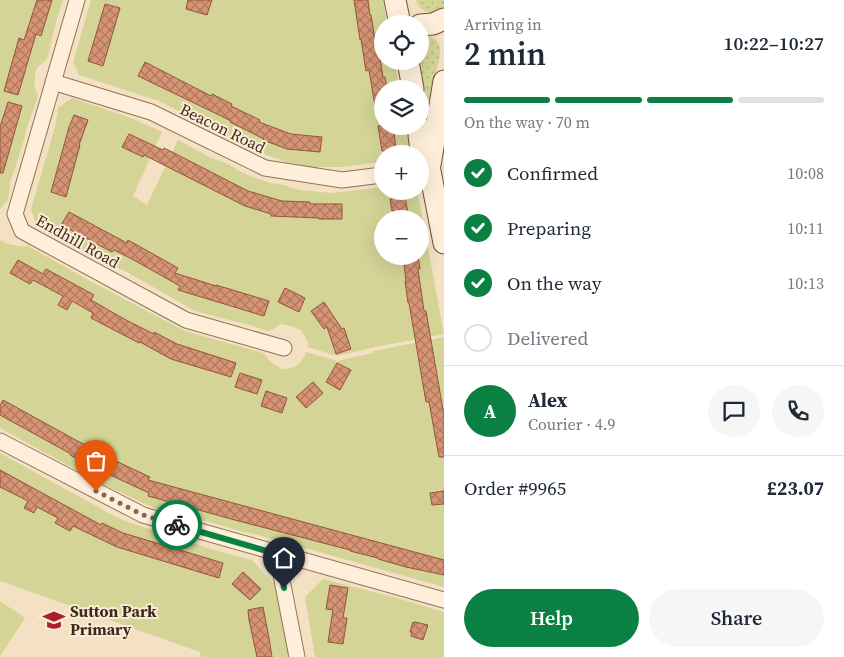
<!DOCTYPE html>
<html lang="en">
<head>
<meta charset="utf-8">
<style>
  :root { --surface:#fff; --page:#f6f6f7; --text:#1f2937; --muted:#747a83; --line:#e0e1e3; --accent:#0b8043 }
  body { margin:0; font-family:"Source Serif 4",serif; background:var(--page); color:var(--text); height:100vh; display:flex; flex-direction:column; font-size:19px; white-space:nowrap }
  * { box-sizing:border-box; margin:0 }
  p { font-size:16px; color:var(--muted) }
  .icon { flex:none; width:28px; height:28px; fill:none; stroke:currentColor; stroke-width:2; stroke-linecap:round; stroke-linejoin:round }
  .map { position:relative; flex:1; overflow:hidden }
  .sheet { display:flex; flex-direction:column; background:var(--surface); width:400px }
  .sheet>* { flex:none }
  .tools { position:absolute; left:374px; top:15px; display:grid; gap:10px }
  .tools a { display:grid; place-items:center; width:55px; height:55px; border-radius:50%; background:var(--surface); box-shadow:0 5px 20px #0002; font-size:25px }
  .pin { position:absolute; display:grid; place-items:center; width:42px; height:42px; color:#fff; margin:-51px -21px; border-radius:50% 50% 50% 0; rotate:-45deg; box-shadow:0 0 5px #0007 }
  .pin .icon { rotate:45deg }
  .courier { position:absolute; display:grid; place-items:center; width:50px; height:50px; margin:-25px; border:4px solid #0b8043; border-radius:50%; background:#fff; color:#222; box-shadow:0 1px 6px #0007 }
  .overview em { font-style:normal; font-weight:600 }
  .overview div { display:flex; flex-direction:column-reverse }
  .overview { display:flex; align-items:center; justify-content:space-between; height:85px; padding:0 20px }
  h1 { font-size:32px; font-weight:600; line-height:38px }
  .bar { display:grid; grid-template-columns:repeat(4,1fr); gap:8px 5px; align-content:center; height:60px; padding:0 20px }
  .bar i { height:6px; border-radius:4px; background:var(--line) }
  .bar .selected { background:var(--accent) }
  .bar p { grid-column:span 4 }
  .line { display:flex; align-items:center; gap:12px; padding:0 20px; border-top:1px solid var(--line) }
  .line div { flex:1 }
  .round { display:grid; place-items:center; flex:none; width:52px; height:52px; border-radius:26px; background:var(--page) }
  ol { padding:0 20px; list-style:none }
  li { display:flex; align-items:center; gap:15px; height:55px }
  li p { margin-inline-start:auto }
  li .icon { padding:5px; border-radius:50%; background:var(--accent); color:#fff; stroke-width:4 }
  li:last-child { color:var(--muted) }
  li i { width:28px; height:28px; border:2px solid var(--line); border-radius:50% }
  .button { display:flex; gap:10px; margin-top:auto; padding:10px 20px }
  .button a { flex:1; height:58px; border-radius:30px; background:var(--accent); color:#fff; font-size:20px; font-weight:600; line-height:58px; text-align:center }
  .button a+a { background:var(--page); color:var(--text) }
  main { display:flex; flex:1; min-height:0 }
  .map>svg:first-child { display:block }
  .grass { fill:url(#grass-dots) }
  .garden { fill:#d3d496; fill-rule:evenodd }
  .building { fill:url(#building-cross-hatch); stroke:#945539 }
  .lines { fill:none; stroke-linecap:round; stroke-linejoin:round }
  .minor-casing { stroke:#927157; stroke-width:17 }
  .secondary-casing { stroke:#73513a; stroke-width:23 }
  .minor { stroke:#fdefd9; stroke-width:15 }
  .secondary { stroke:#fdefd9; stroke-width:21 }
  .done { stroke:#7f6a57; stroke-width:5; stroke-dasharray:0 9 }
  .route { stroke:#0b8043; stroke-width:6 }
  .labels { text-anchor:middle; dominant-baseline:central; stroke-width:4; stroke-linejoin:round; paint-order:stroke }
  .street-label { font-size:16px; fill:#402a1d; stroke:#faecd5 }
  .poi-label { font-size:16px; font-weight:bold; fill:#402a1d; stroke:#faecd5; text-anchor:start }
</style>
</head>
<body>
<main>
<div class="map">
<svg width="444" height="657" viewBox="0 0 444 657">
  <defs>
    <pattern id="grass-dots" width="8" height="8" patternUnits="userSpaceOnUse" patternTransform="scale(1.25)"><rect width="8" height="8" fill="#d3d496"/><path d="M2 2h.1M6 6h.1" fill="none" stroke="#b6b681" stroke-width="1.8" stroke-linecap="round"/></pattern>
    <pattern id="building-cross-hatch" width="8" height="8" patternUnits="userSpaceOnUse" patternTransform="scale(1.25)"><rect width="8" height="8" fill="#d79475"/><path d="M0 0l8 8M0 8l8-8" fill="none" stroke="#b0795f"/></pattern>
  </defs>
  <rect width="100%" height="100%" fill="#f4e1c4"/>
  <!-- grass -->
  <path class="grass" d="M416,0H444V9C433,15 420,14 416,0Z
    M429,36C444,41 441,55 437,68C434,77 432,86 430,95L428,100C424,101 423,100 421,98L414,61H420V38Z"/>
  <!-- garden -->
  <path class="garden" d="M0,0H63L58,15L47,59L36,69L34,86L38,95L37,100L29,121L21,150L11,180L8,200L0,209Z
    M91,0H383L387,24H382V61H394L400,89H382V126H407L410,145L404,154H382V162L341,167H309L286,162L253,150L159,101L79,75L73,62Z
    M72,98L131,118L162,132L133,196L147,205L178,140L211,158L228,164L241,172L256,178L270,183L284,185L299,190L332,193L382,187V191H415L418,194L444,334L375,347L337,356L308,347V342L301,330L291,326L281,324L272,330L267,331L250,325L217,317L193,310L125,271L96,258L36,225L31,209L55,127L58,108ZM382,219H420V256H382Z
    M0,240C8,245 19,247 28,246L90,281L185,331L263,353L271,362L282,369C293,370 303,363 306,352L337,361L373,353V351L444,337V587L258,535L244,532L199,519L156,509L100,483L0,428Z
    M0,453L116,517L131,523L214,550L252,560L277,587L289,657H201L200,652L0,581Z
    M323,579L397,598L444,612V657H315L305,597Z
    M0,601L25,618L0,656Z"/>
  <!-- building -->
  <path class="building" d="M37,0H52L41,36L36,34L18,95L4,91L19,38L24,40Z
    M188,0H212L207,15L186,9Z
    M354,0H368L370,15H371L376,46H378L383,77H385L387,89H382V117L377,118L369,70L366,71L361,39L360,40Z
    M105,4L120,8L103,66L88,61Z
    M145,62L211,96L212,94L232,104L231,106L260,120L259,122L291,134L322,137L320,152L287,149L263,140L264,139L230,122L231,121L215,113L138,76Z
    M8,102L22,106L3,173H0V127Z
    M74,115L88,120L79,145H80L66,197L51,192L69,127Z
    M378,126H393L396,149L382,151Z
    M129,134L163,150L164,148L174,153L248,191L282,201L310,202V204H342V219H319V218L271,216V214L245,206L144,155L143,157L122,147Z
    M405,196L409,219H396L394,210L392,211L390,199Z
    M69,212L127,243L128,240L178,268L175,273L216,286V285L269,301L264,316L178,290L180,286L132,259L114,250L112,252L61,225Z
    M403,256H418L420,269H418L424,311H426L443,410L444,409V457H439L429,402H426L409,303H408L405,281H406Z
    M18,260L43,274L46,269L85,290L94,295L91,300L126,320L154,334V332L177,344L236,363L231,377L171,359L140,342L139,343L91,318L93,313L72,301L67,310L58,305L63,296L33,280L30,284L10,273Z
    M285,288L305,298L299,312L278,302Z
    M324,302L342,329L344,328L351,349L336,354L327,327L324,329L311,311Z
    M337,363L351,370L340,390L326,382Z
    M240,373L262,380L257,394L235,387Z
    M313,382L323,393L306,408L296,397Z
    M266,391L287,398L282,413L261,406Z
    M3,400L103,455L150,477L148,480L444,560V575L406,567L378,559V558L350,551V550L235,520L148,496L149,493L91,466L70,455L71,454L0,415V406Z
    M0,470L101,525L102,523L123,533L223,563L219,578L117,547L73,526L70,531L55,523L58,518L37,507L34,513L24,508L28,501L0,487Z
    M444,491V504L432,505L430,493Z
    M243,572L261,589L250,600L232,584Z
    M330,585L348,588L343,618H347L343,644L328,642L333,610L326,609Z
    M263,607L269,638L272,657H257L249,620L248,610Z
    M413,622L415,623V622L428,625L423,640L411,636L412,632H410Z"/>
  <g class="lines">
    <!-- minor casing -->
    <g class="minor-casing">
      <path id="minor" d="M77,0L15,214L22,231L186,320L284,348
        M53,82L151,112L265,168L342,180L382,175
        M0,441L143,515L444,600
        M277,554L297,657"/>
    </g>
    <!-- secondary casing -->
    <g class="secondary-casing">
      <path id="secondary" d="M395,0L400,24
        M420,25L433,24L444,19
        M408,61L413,89
        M418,126L420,143L430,171L444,243
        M430,165L444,81"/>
    </g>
    <!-- minor -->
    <use href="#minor" class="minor"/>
    <!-- secondary -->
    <use href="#secondary" class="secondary"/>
  </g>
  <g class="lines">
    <!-- done -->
    <path class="done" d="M96,491L143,515L177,525"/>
    <!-- route -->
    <path class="route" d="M177,525L277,554L284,588"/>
  </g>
  <!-- icons -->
  <defs>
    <g id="school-bare" transform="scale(1.725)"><path d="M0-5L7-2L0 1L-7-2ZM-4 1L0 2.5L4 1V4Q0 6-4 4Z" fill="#a91f2d" stroke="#faecd5" stroke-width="2.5" paint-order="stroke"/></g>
  </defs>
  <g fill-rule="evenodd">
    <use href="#school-bare" x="54" y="620"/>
  </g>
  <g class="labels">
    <!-- street labels -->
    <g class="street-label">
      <text transform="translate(223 128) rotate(26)">Beacon Road</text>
      <text transform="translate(78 241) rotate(29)">Endhill Road</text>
    </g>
    <!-- poi labels -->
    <g class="poi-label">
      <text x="70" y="611">Sutton Park<tspan x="70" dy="18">Primary</tspan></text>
    </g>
  </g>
</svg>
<div class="tools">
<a><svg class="icon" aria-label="locate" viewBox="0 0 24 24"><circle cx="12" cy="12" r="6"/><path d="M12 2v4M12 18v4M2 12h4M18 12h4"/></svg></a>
<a><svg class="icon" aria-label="layers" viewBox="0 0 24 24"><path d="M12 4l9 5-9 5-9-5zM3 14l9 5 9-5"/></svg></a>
<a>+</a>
<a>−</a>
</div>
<div class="pin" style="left:96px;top:491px;background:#ea580c"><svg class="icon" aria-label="bag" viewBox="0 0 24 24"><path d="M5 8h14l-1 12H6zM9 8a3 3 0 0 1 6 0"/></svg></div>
<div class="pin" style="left:284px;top:588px;background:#1f2937"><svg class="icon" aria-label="home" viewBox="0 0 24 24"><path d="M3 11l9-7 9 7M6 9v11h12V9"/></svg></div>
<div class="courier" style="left:177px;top:525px"><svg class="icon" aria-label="bike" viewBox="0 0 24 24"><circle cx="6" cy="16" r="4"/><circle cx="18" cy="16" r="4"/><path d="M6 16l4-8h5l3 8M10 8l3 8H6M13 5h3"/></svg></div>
</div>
<section class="sheet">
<div class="overview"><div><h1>2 min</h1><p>Arriving in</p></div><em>10:22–10:27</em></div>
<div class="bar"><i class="selected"></i><i class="selected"></i><i class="selected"></i><i></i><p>On the way · 70 m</p></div>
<ol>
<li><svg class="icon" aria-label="check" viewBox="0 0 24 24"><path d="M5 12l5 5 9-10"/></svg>Confirmed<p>10:08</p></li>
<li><svg class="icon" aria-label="check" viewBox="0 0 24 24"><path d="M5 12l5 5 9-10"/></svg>Preparing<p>10:11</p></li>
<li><svg class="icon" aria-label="check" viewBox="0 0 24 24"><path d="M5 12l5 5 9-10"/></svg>On the way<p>10:13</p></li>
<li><i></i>Delivered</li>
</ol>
<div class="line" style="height:90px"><b class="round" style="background:var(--accent);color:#fff">A</b><div><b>Alex</b><p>Courier · 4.9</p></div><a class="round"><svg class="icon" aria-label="chat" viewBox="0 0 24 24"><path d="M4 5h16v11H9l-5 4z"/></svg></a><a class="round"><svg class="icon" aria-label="phone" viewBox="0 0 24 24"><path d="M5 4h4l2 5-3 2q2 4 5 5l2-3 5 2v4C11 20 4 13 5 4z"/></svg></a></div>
<div class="line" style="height:65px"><div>Order #9965</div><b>£23.07</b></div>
<div class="button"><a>Help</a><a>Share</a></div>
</section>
</main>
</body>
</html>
